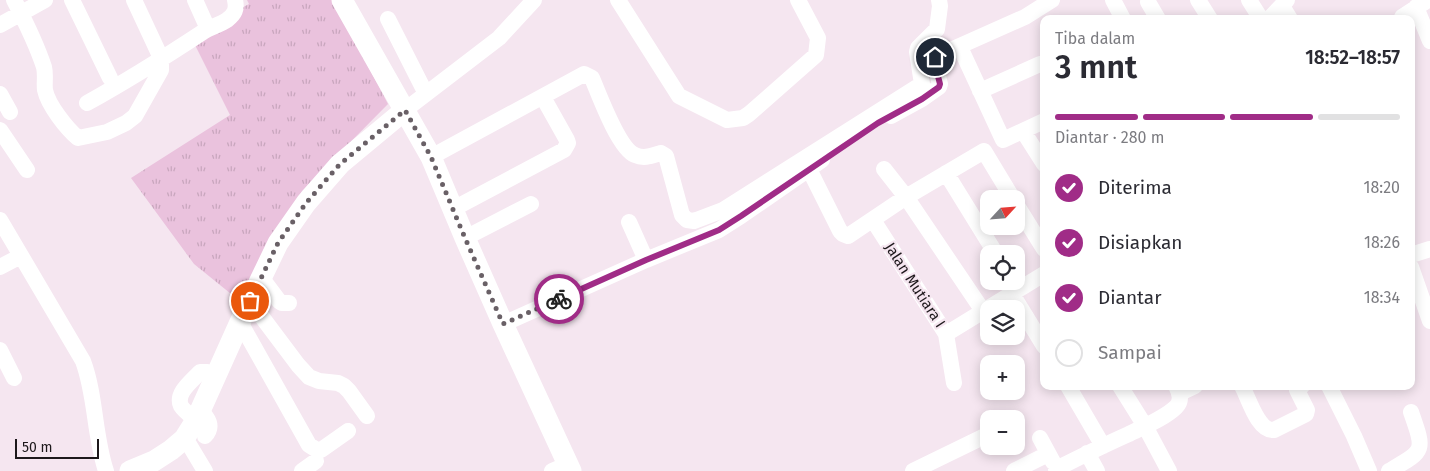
<!DOCTYPE html>
<html lang="id">
<head>
<meta charset="utf-8">
<style>
  :root { --surface:#fff; --page:#f7f7f7; --text:#2b2b33; --muted:#7c7c81; --line:#e1e1e2; --accent:#a02c87 }
  body { margin:0; font-family:"Fira Sans",sans-serif; background:var(--page); color:var(--text); height:100vh; display:flex; flex-direction:column; font-size:19px; white-space:nowrap }
  * { box-sizing:border-box; margin:0 }
  p { font-size:16px; color:var(--muted) }
  .icon { flex:none; width:28px; height:28px; fill:none; stroke:currentColor; stroke-width:2; stroke-linecap:round; stroke-linejoin:round }
  .map { position:relative; flex:1; overflow:hidden }
  .drawer { position:absolute; left:1040px; top:15px; width:375px; height:375px; display:flex; flex-direction:column; background:var(--surface); border-radius:10px; box-shadow:0 2px 12px #0003 }
  .drawer>* { flex:none }
  .needle { width:32px; rotate:64deg }
  .tools { position:absolute; left:980px; top:190px; display:grid; gap:10px }
  .tools a { display:grid; place-items:center; width:45px; height:45px; border-radius:10px; background:var(--surface); box-shadow:0 2px 12px #0003; font-size:25px }
  .scale { position:absolute; left:15px; bottom:12px; width:84px; box-sizing:border-box; padding-left:5px; border:2px solid #1d181b; border-top:0; font-size:14px; line-height:18px; white-space:nowrap; color:#1d181b; -webkit-text-stroke:4px #f5e6f0; paint-order:stroke }
  .pin { position:absolute; display:grid; place-items:center; width:42px; height:42px; color:#fff; margin:-21px; border:2px solid #fff; border-radius:50%; box-shadow:0 1px 5px #0007 }
  .courier { position:absolute; display:grid; place-items:center; width:50px; height:50px; margin:-25px; border:4px solid #a02c87; border-radius:50%; background:#fff; color:#222; box-shadow:0 1px 6px #0007 }
  .head em { font-style:normal; font-weight:600 }
  .head div { display:flex; flex-direction:column-reverse }
  .head { display:flex; align-items:center; justify-content:space-between; height:85px; padding:0 15px }
  h1 { font-size:32px; font-weight:600; line-height:38px }
  .bar { display:grid; grid-template-columns:repeat(4,1fr); gap:8px 5px; align-content:center; height:60px; padding:0 15px }
  .bar i { height:6px; border-radius:4px; background:var(--line) }
  .bar .selected { background:var(--accent) }
  .bar p { grid-column:span 4 }
  ol { padding:0 15px; list-style:none }
  li { display:flex; align-items:center; gap:15px; height:55px }
  li p { margin-inline-start:auto }
  li .icon { padding:5px; border-radius:50%; background:var(--accent); color:#fff; stroke-width:4 }
  li:last-child { color:var(--muted) }
  li i { width:28px; height:28px; border:2px solid var(--line); border-radius:50% }
  .map>svg:first-child { display:block }
  .grass { fill:url(#grass-tufts) }
  .lines { fill:none; stroke-linecap:round; stroke-linejoin:round }
  .minor { stroke:#fff; stroke-width:16 }
  .major { stroke:#fff; stroke-width:21 }
  .done { stroke:#696066; stroke-width:5; stroke-dasharray:0 9 }
  .route { stroke:#a02c87; stroke-width:6 }
  .labels { text-anchor:middle; dominant-baseline:central; stroke-width:4.5; stroke-linejoin:round; paint-order:stroke }
  .street-label { font-size:15px; fill:#1d181b; stroke:#f5e6f0 }
</style>
</head>
<body>
<div class="map">
<svg width="1430" height="471" viewBox="0 0 1430 471">
  <defs>
    <pattern id="grass-tufts" width="24" height="20" patternUnits="userSpaceOnUse" patternTransform="scale(1.25)"><rect width="24" height="20" fill="#eac2dd"/><path d="M3 7l-1-3M5 7V3M7 7l1-3M15 17l-1-3M17 17v-4M19 17l1-3" fill="none" stroke="#c8a6bd"/></pattern>
  </defs>
  <rect width="100%" height="100%" fill="#f5e6f0"/>
  <!-- grass -->
  <path class="grass" d="M247,0H333L388,104L302,191L241,302L194,264L131,178L230,115L190,35L249,4Z"/>
  <g class="lines">
    <!-- minor -->
    <path class="minor" d="M14,0C24,19 37,46 44,67C46,75 44,83 45,90C48,105 67,129 78,138L107,132L126,123L135,116L161,70V58L134,0
      M72,0L110,78
      M195,0L208,29
      M618,0L679,96L727,120L743,118L749,114L816,55L818,38L798,0
      M1113,0L1123,19
      M1198,0L1210,19
      M1249,0L1261,19
      M1148,2L1158,19
      M1282,6L1290,19
      M1416,7L1430,41
      M1402,17L1428,0
      M388,19L426,94
      M1269,19L1287,0
      M0,25L45,0
      M960,47L1003,140L1044,121
      M980,91L1040,64
      M0,94L10,112
      M87,103C127,81 165,57 203,32C210,27 220,25 227,20C235,14 237,9 235,0
      M405,110L499,38L534,0
      M891,116L922,99L939,87L940,84L934,61L935,57L1025,17L1052,0
      M0,130L27,170
      M1023,131L1044,164
      M431,157L584,74L592,78C599,95 619,149 635,155C644,159 651,156 661,153L666,156L682,215L687,220L694,221L723,210L922,84L917,52L918,48L937,29L940,6L939,0
      M809,169L840,231L843,234L848,236L906,197L984,151L1013,199
      M884,169L906,197L983,311
      M946,173L996,254
      M1016,204L1044,249
      M453,209L564,150L568,143L567,140L544,99
      M0,220L83,361C96,396 94,435 106,471
      M873,220L946,334L954,383
      M629,222L646,260
      M465,238L531,204
      M1411,255L1430,249
      M0,267L21,256
      M1411,267L1430,321
      M261,277L279,301L282,303H289
      M1012,294L1044,346
      M250,301L298,365L309,377L319,381L338,383L344,386L349,391L367,416
      M240,322L309,445L317,450H321L348,431
      M503,324L646,260L719,230L741,216L822,160
      M946,334L1044,274
      M0,350L14,378
      M1068,386L1103,446
      M1120,386L1145,426L1169,471
      M1242,386C1249,399 1258,432 1274,430L1306,414L1307,410L1297,390L1302,386
      M1329,386L1354,436L1369,471
      M1180,393L1195,386
      M200,410C208,418 214,426 205,436
      M196,420C191,416 184,411 181,406C175,393 192,381 200,372H207L215,377
      M1040,438L1053,462
      M184,439L190,446L205,471
      M1087,453L1097,471
      M1056,469C1080,457 1104,445 1129,434C1143,427 1165,418 1176,407C1182,401 1180,393 1176,386
      M302,471L316,461
      M552,471L568,464
      M913,471L989,434
      M1014,471L1048,454
      M1389,471C1425,450 1425,452 1411,412"/>
    <!-- major -->
    <path class="major" d="M342,0L431,157L465,238L503,324L571,471
      M130,471L154,461L171,450L184,439L196,420L240,322L278,243L306,203L340,164L405,110"/>
  </g>
  <g class="lines">
    <!-- done -->
    <path class="done" d="M250,301L278,243L306,203L340,164L405,110L431,157L465,238L503,324L559,299"/>
    <!-- route -->
    <path class="route" d="M559,299L646,260L719,230L741,216L878,123L922,99L939,87L940,84L934,61L935,57"/>
  </g>
  <g class="labels">
    <!-- street labels -->
    <g class="street-label">
      <text transform="translate(915 285) rotate(57)">Jalan Mutiara I</text>
    </g>
  </g>
</svg>
<div class="tools">
<a><svg class="needle" viewBox="-14 -14 28 28"><path d="M0-13l5 13h-10z" fill="#e53935"/><path d="M0 13l5-13h-10z" fill="#7c7c81"/></svg></a>
<a><svg class="icon" aria-label="locate" viewBox="0 0 24 24"><circle cx="12" cy="12" r="6"/><path d="M12 2v4M12 18v4M2 12h4M18 12h4"/></svg></a>
<a><svg class="icon" aria-label="layers" viewBox="0 0 24 24"><path d="M12 4l9 5-9 5-9-5zM3 14l9 5 9-5"/></svg></a>
<a>+</a>
<a>−</a>
</div>
<div class="scale">50 m</div>
<div class="pin" style="left:250px;top:301px;background:#ea580c"><svg class="icon" aria-label="bag" viewBox="0 0 24 24"><path d="M5 8h14l-1 12H6zM9 8a3 3 0 0 1 6 0"/></svg></div>
<div class="pin" style="left:935px;top:57px;background:#1f2937"><svg class="icon" aria-label="home" viewBox="0 0 24 24"><path d="M3 11l9-7 9 7M6 9v11h12V9"/></svg></div>
<div class="courier" style="left:559px;top:299px"><svg class="icon" aria-label="bike" viewBox="0 0 24 24"><circle cx="6" cy="16" r="4"/><circle cx="18" cy="16" r="4"/><path d="M6 16l4-8h5l3 8M10 8l3 8H6M13 5h3"/></svg></div>
<section class="drawer">
<div class="head"><div><h1>3 mnt</h1><p>Tiba dalam</p></div><em>18:52–18:57</em></div>
<div class="bar"><i class="selected"></i><i class="selected"></i><i class="selected"></i><i></i><p>Diantar · 280 m</p></div>
<ol>
<li><svg class="icon" aria-label="check" viewBox="0 0 24 24"><path d="M5 12l5 5 9-10"/></svg>Diterima<p>18:20</p></li>
<li><svg class="icon" aria-label="check" viewBox="0 0 24 24"><path d="M5 12l5 5 9-10"/></svg>Disiapkan<p>18:26</p></li>
<li><svg class="icon" aria-label="check" viewBox="0 0 24 24"><path d="M5 12l5 5 9-10"/></svg>Diantar<p>18:34</p></li>
<li><i></i>Sampai</li>
</ol>
</section>
</div>
</body>
</html>
